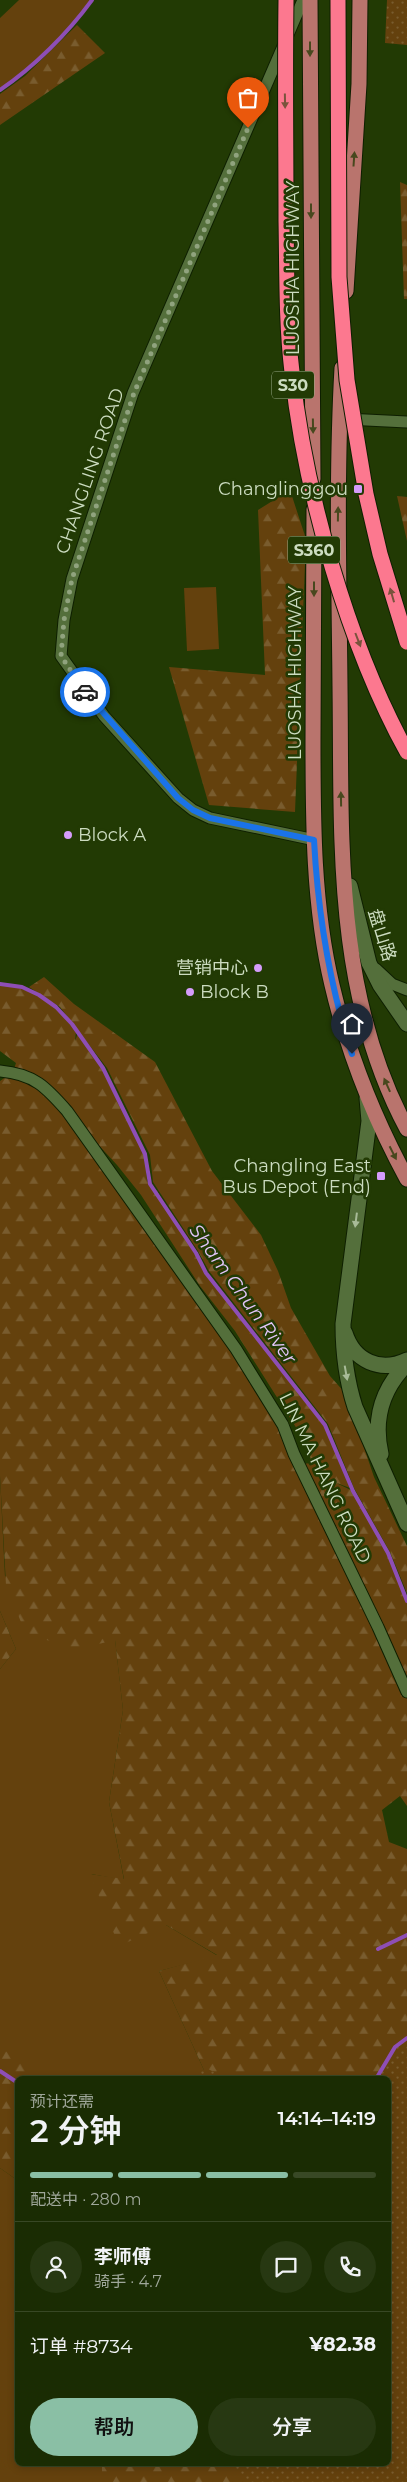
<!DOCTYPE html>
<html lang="zh">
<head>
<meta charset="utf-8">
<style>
  :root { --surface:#1a2c03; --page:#273812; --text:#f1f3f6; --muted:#9fa79a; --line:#384825; --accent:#8abfa5 }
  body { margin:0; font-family:Montserrat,"Noto Sans SC",sans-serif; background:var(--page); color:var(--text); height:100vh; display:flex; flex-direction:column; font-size:19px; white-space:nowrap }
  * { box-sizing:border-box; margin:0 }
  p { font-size:16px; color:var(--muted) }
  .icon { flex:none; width:28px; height:28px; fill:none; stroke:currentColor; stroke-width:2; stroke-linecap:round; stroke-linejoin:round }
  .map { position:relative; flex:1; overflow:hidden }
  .details { position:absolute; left:15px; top:2076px; width:376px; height:390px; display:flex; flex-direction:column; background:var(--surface); border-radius:8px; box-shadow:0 2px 8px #0003,0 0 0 1px var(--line) }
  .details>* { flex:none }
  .pin { position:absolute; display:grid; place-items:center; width:42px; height:42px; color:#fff; margin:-51px -21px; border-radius:50% 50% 50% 0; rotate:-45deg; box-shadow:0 0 5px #0007 }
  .pin .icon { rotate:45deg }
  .courier { position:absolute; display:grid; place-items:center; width:50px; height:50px; margin:-25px; border:4px solid #1a73e8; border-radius:50%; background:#fff; color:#222; box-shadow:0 1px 6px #0007 }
  .headline em { font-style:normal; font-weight:600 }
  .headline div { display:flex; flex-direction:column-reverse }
  .headline { display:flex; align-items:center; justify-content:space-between; height:85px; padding:0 15px }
  h1 { font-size:32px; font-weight:600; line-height:38px }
  .bar { display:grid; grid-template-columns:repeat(4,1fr); gap:8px 5px; align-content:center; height:60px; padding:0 15px }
  .bar i { height:6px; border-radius:4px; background:var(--line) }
  .bar .current { background:var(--accent) }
  .bar p { grid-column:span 4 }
  .line { display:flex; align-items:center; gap:12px; padding:0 15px; border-top:1px solid var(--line) }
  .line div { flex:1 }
  .round { display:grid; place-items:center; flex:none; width:52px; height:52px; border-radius:26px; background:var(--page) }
  .action { display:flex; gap:10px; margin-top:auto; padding:10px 15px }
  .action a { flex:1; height:58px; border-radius:30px; background:var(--accent); color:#111; font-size:20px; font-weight:600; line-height:58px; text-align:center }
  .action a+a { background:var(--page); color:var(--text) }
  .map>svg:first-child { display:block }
  .green { fill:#64410d }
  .forest { fill:url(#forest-firs); fill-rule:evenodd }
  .park { fill:url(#park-dots) }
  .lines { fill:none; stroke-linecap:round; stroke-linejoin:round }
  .stream { stroke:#8e4eb5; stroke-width:4 }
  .street-casing { stroke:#0e1f00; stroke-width:13 }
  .secondary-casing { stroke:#0e1f00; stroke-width:17 }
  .primary-casing { stroke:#0e1f00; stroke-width:17 }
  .street { stroke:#546f3b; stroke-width:11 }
  .secondary { stroke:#546f3b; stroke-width:15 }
  .primary { stroke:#b9746d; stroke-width:15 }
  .highway-bridge-casing { stroke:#0e1f00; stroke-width:17; stroke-linecap:butt }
  .highway-bridge { stroke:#fc788f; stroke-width:15 }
  .oneway { fill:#48481e }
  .oneway2 { fill:#79533c }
  .oneway3 { fill:#a8bb98 }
  .done { stroke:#90a37e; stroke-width:5; stroke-dasharray:0 9 }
  .route { stroke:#1a73e8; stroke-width:6 }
  .poi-dot { fill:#d59cfb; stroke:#223a04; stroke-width:2 }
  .labels { text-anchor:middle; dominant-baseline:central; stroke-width:5; stroke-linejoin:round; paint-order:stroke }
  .shield { fill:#223a04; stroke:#99ab88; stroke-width:1 }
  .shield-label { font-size:16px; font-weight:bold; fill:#ccdcc0 }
  .street-label { font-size:18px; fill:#ccdcc0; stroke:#223a04 }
  .poi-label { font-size:18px; fill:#ccdcc0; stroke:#223a04; text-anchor:end }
  .water-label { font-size:19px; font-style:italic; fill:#e6c7fc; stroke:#223a04 }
</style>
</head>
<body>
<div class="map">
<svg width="407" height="2482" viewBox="0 0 407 2482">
  <defs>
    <pattern id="forest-firs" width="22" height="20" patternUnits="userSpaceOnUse" patternTransform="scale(1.25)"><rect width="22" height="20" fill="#64410d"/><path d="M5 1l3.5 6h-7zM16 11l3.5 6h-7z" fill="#795c2e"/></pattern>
    <pattern id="park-dots" width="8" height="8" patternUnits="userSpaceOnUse" patternTransform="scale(1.25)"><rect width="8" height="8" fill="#64410d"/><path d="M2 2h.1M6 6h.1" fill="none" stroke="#795c2e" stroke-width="1.8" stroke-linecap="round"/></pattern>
  </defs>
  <rect width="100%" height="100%" fill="#223a04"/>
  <!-- green -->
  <path class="green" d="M19,0H93C67,34 35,65 0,90V18Z
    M216,587L219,649L187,651L184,588Z
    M0,1476L5,1576L115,1639L123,1710L109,1802L124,1880L91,1874L166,1925L218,1956L159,1971L208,2079H35L0,2057V1669L16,1649L0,1611Z
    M0,2168L17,2180L18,2464H102V2482H0Z"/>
  <!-- forest -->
  <path class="forest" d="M77,25L105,53L0,125V94L25,76Z
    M400,182L407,185V299H404Z
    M290,490L306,539L295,812L209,805L169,667L265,675L258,510Z
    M397,496L407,497V541Z
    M44,977L74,1004L155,1062L212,1171L261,1235L278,1271L291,1308L330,1376L346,1394L374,1477L407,1546V1593L390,1552L354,1488L328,1424L209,1271L198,1251L153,1182L150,1155L107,1068L60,1007L29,987Z
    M0,984C36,989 54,1004 76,1031L75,1041L78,1033L101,1066L145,1154L147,1181L157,1191L206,1273L325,1425L350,1488L334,1482L353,1491L388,1553L407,1601V1806L400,1796L382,1810L389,1842L407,1849V2482H102V2464H389V2079H208L159,1971L217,1955L166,1925L119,1946L90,1874L124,1879L109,1802L123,1710L115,1640L74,1650L25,1632L6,1585L0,1476V1081L13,1072L16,1063L0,1051ZM63,1111H67L117,1165L141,1195L200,1286L235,1331L309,1448L311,1463L303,1464L210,1320Z
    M0,1611L16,1649L0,1669Z
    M0,2049L26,2059L40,2079H18L17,2180L0,2168Z"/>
  <!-- park -->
  <path class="park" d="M387,0H407V45L385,43Z
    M407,2039V2482H246L226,2464H389V2079H377L398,2046Z
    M208,2069L214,2072L219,2079L187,2078L202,2070Z"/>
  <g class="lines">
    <!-- stream -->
    <path class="stream" d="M0,90C34,67 68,33 92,0
      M0,984L22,987L39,995L56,1007L72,1024L103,1068L145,1154L150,1184L196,1253L206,1273L325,1425L353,1491L388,1553L407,1601
      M378,1949L407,1935
      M0,2071L18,2083
      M376,2079L395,2047L407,2038"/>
    <!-- street casing -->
    <g class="street-casing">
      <path id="street" d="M303,0L133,393L72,579L64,620L61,656L104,716L178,798L193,810L210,818L315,840
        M346,419L407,422
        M376,969L392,984L407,990
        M0,1071C34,1074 46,1087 67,1111L236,1349L283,1425L294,1454L378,1627L407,1692"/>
    </g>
    <!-- secondary casing -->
    <g class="secondary-casing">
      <path id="secondary" d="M350,886L369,963L380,985L407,1024
        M367,1098L369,1121L343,1324C343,1353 346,1379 355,1407L407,1524
        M345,1333C354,1361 380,1373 407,1360
        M381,1454C373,1419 382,1389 407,1364"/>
    </g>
    <!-- primary casing -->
    <g class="primary-casing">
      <path id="primary" d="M310,0L313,479
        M346,291L359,84L360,0
        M342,368C336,474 339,580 340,686C342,838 333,991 407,1129
        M314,509C314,586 314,663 313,740C313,822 313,905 332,985C348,1053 374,1118 407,1179"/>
    </g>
    <!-- street -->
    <use href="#street" class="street"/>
    <!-- secondary -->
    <use href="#secondary" class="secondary"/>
    <!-- primary -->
    <use href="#primary" class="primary"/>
    <!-- highway-bridge casing -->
    <g class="highway-bridge-casing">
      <path id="highway-bridge" d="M286,0C285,74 286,147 286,221C287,271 286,322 292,372C305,493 348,645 407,752
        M338,0L339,277L347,380L366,494L380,554L407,642"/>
    </g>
    <!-- highway-bridge -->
    <use href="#highway-bridge" class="highway-bridge"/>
  </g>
  <!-- one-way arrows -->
  <defs><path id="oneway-solid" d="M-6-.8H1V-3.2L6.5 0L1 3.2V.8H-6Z" transform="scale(1.25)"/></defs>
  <g class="oneway">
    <use href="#oneway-solid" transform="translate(310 49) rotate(90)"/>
    <use href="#oneway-solid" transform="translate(354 159) rotate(-86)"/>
    <use href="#oneway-solid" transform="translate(311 211) rotate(90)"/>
    <use href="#oneway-solid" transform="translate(313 426) rotate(89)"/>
    <use href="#oneway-solid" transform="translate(338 514) rotate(-89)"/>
    <use href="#oneway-solid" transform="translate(314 589) rotate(90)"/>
    <use href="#oneway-solid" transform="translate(341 799) rotate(-91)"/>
    <use href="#oneway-solid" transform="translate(387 1085) rotate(-114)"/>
    <use href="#oneway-solid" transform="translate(393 1153) rotate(63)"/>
  </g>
  <g class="oneway2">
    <use href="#oneway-solid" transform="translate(285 101) rotate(89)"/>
    <use href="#oneway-solid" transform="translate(392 595) rotate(-106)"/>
    <use href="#oneway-solid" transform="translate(358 640) rotate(69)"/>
  </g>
  <g class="oneway3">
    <use href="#oneway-solid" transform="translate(356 1220) rotate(97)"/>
    <use href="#oneway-solid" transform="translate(346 1373) rotate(80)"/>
  </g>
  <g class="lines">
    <!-- done -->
    <path class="done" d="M85,692L61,656L64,620L72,579L134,393L248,128"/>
    <!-- route -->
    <path class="route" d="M85,692L178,798L193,810L210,818L314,840C318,914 329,984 352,1054"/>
  </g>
  <!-- markers -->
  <g class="poi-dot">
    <rect x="353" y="484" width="10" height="10" rx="2.5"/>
    <circle cx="68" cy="835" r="5"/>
    <circle cx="258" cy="968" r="5"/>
    <circle cx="190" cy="992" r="5"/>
    <rect x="376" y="1171" width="10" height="10" rx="2.5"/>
  </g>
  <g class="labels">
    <!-- shield labels -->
    <g class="shield">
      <rect x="272" y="371.5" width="42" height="27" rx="4"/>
      <rect x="288" y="536.5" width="52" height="27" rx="4"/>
    </g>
    <g class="shield-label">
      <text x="293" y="385">S30</text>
      <text x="314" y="550">S360</text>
    </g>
    <!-- street labels -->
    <g class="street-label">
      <text transform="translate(293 268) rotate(-90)">LUOSHA HIGHWAY</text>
      <text transform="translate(90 471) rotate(-71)">CHANGLING ROAD</text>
      <text transform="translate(295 673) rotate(-90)">LUOSHA HIGHWAY</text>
      <text transform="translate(382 935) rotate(73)">盘山路</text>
      <text transform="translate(325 1478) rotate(64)">LIN MA HANG ROAD</text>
    </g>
    <!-- poi labels -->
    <g class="poi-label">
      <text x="348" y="489">Changlinggou</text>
      <text x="78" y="835" text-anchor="start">Block A</text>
      <text x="248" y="968">营销中心</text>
      <text x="200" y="992" text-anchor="start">Block B</text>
      <text x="371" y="1166">Changling East<tspan x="371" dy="21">Bus Depot (End)</tspan></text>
    </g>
    <!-- water labels -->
    <g class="water-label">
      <text transform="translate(243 1294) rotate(54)">Sham Chun River</text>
    </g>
  </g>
</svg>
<div class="pin" style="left:248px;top:128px;background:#ea580c"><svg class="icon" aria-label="bag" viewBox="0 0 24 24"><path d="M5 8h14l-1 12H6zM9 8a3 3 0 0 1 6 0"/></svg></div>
<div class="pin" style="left:352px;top:1054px;background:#1f2937"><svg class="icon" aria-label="home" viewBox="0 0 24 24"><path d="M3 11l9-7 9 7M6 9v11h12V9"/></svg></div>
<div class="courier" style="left:85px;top:692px"><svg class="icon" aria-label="car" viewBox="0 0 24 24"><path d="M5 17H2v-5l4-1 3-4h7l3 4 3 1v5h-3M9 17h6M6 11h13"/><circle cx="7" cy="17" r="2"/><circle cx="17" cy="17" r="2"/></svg></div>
<section class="details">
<div class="headline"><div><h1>2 分钟</h1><p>预计还需</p></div><em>14:14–14:19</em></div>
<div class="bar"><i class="current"></i><i class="current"></i><i class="current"></i><i></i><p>配送中 · 280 m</p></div>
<div class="line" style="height:90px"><a class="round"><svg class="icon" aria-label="person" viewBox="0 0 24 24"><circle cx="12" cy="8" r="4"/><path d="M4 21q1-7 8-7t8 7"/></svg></a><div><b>李师傅</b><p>骑手 · 4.7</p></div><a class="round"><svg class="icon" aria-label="chat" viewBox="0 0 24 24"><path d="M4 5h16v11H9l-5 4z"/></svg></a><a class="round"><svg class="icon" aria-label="phone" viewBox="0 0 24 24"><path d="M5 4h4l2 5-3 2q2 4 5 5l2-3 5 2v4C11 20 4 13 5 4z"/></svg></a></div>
<div class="line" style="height:65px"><div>订单 #8734</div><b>¥82.38</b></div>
<div class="action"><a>帮助</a><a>分享</a></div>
</section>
</div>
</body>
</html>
